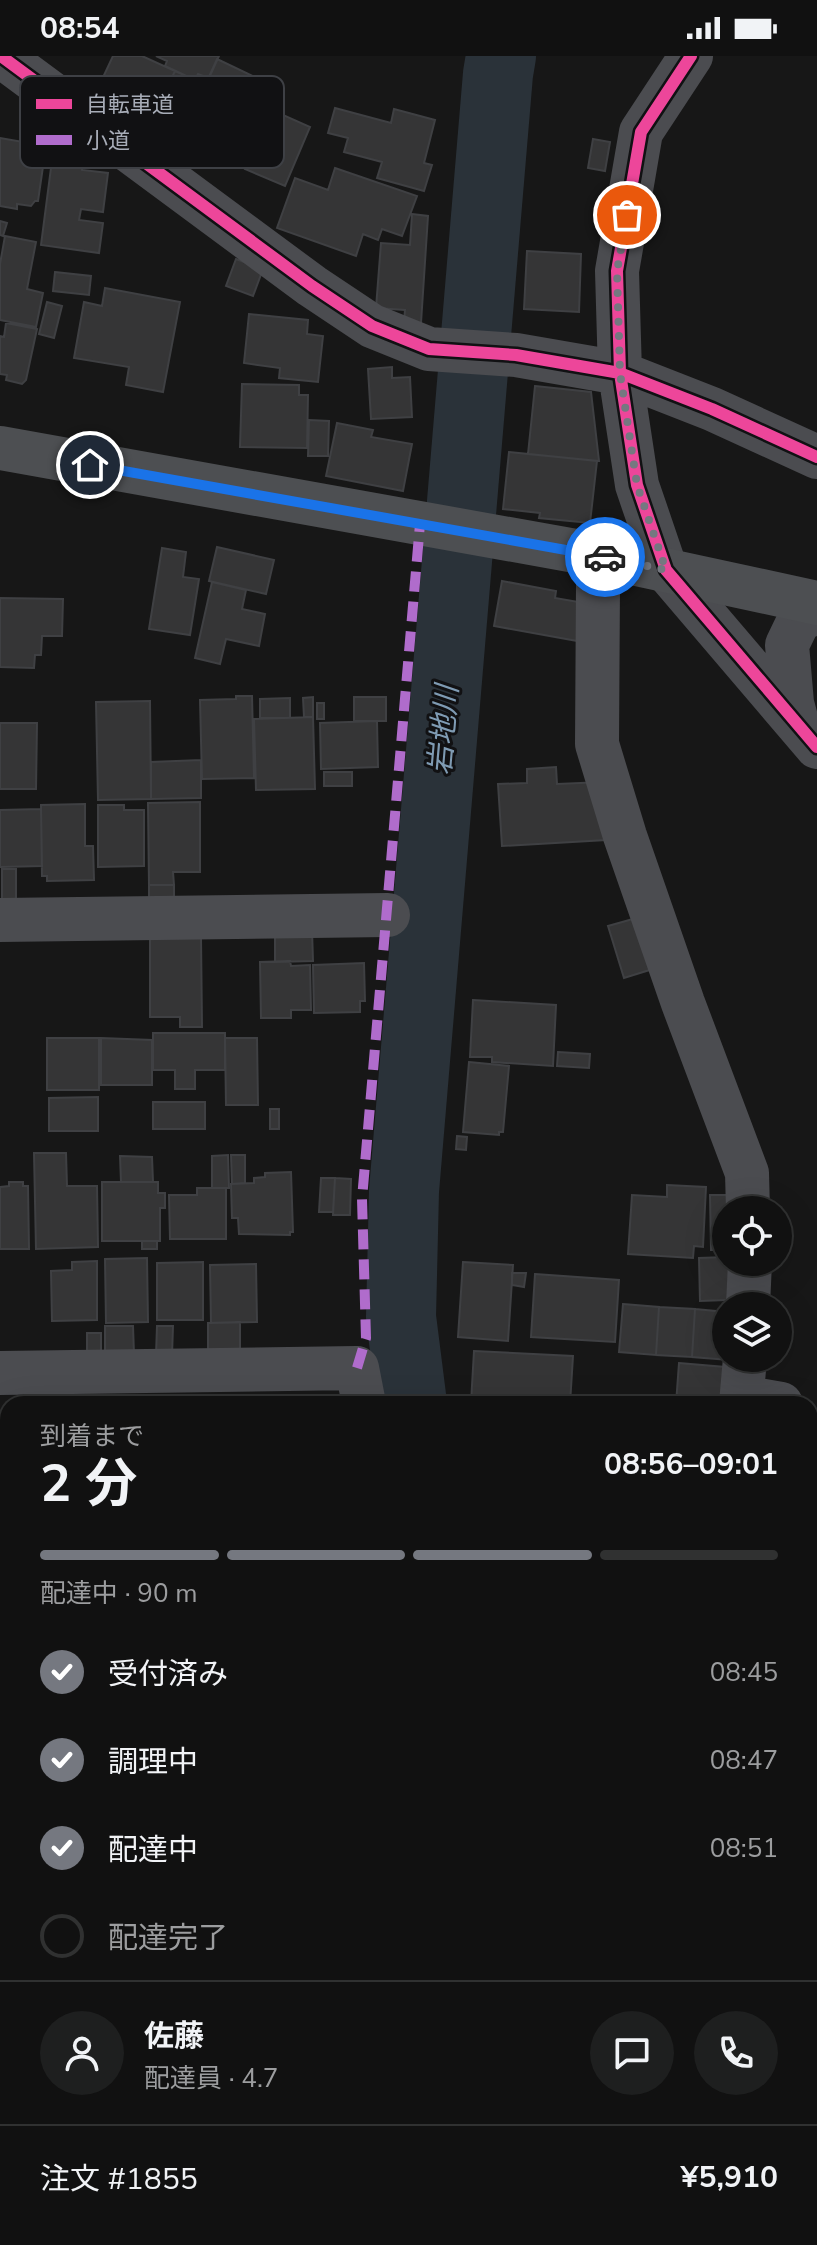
<!DOCTYPE html>
<html lang="ja">
<head>
<meta charset="utf-8">
<style>
  :root { --surface:#111; --page:#1e1f1f; --text:#f1f3f6; --muted:#9c9d9f; --line:#303131; --accent:#757880 }
  body { margin:0; font-family:"Nunito Sans","Noto Sans JP",sans-serif; background:var(--page); color:var(--text); height:100vh; display:flex; flex-direction:column; font-size:30px; white-space:nowrap }
  * { box-sizing:border-box; margin:0 }
  p { font-size:26px; color:var(--muted) }
  .icon { flex:none; width:44px; height:44px; fill:none; stroke:currentColor; stroke-width:2; stroke-linecap:round; stroke-linejoin:round }
  .map { position:relative; flex:1; overflow:hidden }
  .side { position:absolute; left:0px; top:1340px; width:818px; height:850px; display:flex; flex-direction:column; background:var(--surface); border-radius:24px 24px 0 0; box-shadow:0 8px 32px #0002,0 0 0 2px var(--line) }
  .side>* { flex:none }
  .fabs { position:absolute; left:712px; top:1140px; display:grid; gap:16px }
  .fabs a { display:grid; place-items:center; width:80px; height:80px; border-radius:50%; background:var(--surface); box-shadow:0 8px 32px #0002,0 0 0 2px var(--line); font-size:40px }
  .pin { position:absolute; display:grid; place-items:center; width:68px; height:68px; color:#fff; margin:-34px; border:4px solid #fff; border-radius:50%; box-shadow:0 2px 8px #0007 }
  .courier { position:absolute; display:grid; place-items:center; width:80px; height:80px; margin:-40px; border:6px solid #1a73e8; border-radius:50%; background:#fff; color:#222; box-shadow:0 2px 10px #0007 }
  .head em { font-style:normal; font-weight:700 }
  .head div { display:flex; flex-direction:column-reverse }
  .head { display:flex; align-items:center; justify-content:space-between; height:136px; padding:0 40px }
  h1 { font-size:52px; font-weight:700; line-height:60px }
  .bar { display:grid; grid-template-columns:repeat(4,1fr); gap:12px 8px; align-content:center; height:96px; padding:0 40px }
  .bar i { height:10px; border-radius:6px; background:var(--line) }
  .bar .on { background:var(--accent) }
  .bar p { grid-column:span 4 }
  .line { display:flex; align-items:center; gap:20px; padding:0 40px; border-top:2px solid var(--line) }
  .line div { flex:1 }
  .round { display:grid; place-items:center; flex:none; width:84px; height:84px; border-radius:42px; background:var(--page) }
  ol { padding:0 40px; list-style:none }
  li { display:flex; align-items:center; gap:24px; height:88px }
  li p { margin-inline-start:auto }
  li .icon { padding:8px; border-radius:50%; background:var(--accent); color:#fff; stroke-width:4 }
  li:last-child { color:var(--muted) }
  li i { width:44px; height:44px; border:4px solid var(--line); border-radius:50% }
  .status { display:flex; justify-content:space-between; align-items:center; height:56px; padding:0 40px; background:var(--surface); direction:ltr }
  .status svg { height:22px; fill:currentColor }
  .map>svg:first-child { display:block }
  .lines { fill:none; stroke-linecap:round; stroke-linejoin:round }
  .stream { stroke:#2a3239; stroke-width:12 }
  .river { stroke:#2a3239; stroke-width:70 }
  .building { fill:#353536; stroke:#3f4043; stroke-width:2 }
  .minor { stroke:#4b4c50; stroke-width:44 }
  .major { stroke:#4d4f52; stroke-width:44 }
  .quiet { stroke:#b06ccc; stroke-width:10; stroke-dasharray:20 10; stroke-linecap:butt }
  .cycleway-casing { stroke:#111113; stroke-width:17 }
  .cycleway { stroke:#ed469a; stroke-width:12 }
  .done { stroke:#757880; stroke-width:8; stroke-dasharray:0 14.4 }
  .route { stroke:#1a73e8; stroke-width:10 }
  .labels { text-anchor:middle; dominant-baseline:central; stroke-width:6; stroke-linejoin:round; paint-order:stroke }
  .water-label { font-size:30px; font-style:italic; fill:#7f9bb3; stroke:#111113 }
  .key { fill:#111113; stroke:#3e4045; stroke-width:2 }
  .key-label { font-size:22px; fill:#a8adb8 }
</style>
</head>
<body>
<div class="status"><b>08:54</b><svg viewBox="0 0 49 12"><path d="M0 12V9h3v3zM5 12V6h3v6zM10 12V3h3v9zM15 12V0h3v12zM26 1h20v11H26zM47 4h2v5h-2z"/></svg></div>
<div class="map">
<svg width="817" height="2189" viewBox="0 0 817 2189">
  <rect width="100%" height="100%" fill="#171717"/>
  <g class="lines">
    <!-- stream -->
    <path class="stream" d="M47,2189L49,2182"/>
    <!-- river -->
    <path class="river" d="M412,1348L401,1261L404,1135L498,18L501,0
      M700,2182L702,2189"/>
  </g>
  <!-- building -->
  <path class="building" d="M113,0H142L175,15L155,58L98,32Z
    M156,0H219L209,22L198,18L195,24L165,10L167,5Z
    M217,3L278,32L247,99L186,71Z
    M175,15L195,24L198,18L209,22L180,83L150,69Z
    M335,52L391,67L394,53L435,64L424,107L432,109L424,135L377,122L382,106L344,96L348,82L328,77Z
    M269,58L279,63L281,58L310,71L285,130L245,113Z
    M0,82L46,90L38,145H35L31,150L17,148V153L0,150Z
    M593,83L610,86L605,115L588,112Z
    M52,104L83,108L82,114L108,117L103,156L81,153L79,164L103,167L99,197L41,189Z
    M335,112L417,140L402,180L382,173L378,184L363,178L356,200L277,172L295,122L328,134Z
    M412,158L428,160L421,267L404,266L405,254L376,252L381,187L410,189Z
    M0,165L7,167L3,180L0,179Z
    M5,180L36,186L27,233L43,237L36,271L0,264V208Z
    M527,195L581,198L579,256L524,253Z
    M236,203L263,213L253,240L226,230Z
    M55,216L91,220L89,239L53,235Z
    M105,232L180,246L163,336L126,329L129,311L74,302L84,246L102,250Z
    M47,246L62,250L54,282L39,278Z
    M249,258L308,264L307,278L323,280L318,326L279,322L280,312L244,307Z
    M6,267L37,273L26,324L22,328L6,324L7,319L0,318V280L4,281Z
    M392,311V322L410,321L412,361L371,363L368,313Z
    M242,328L299,329V339H308L307,392L240,391Z
    M535,330L591,336L599,405L528,398Z
    M309,364L329,365L328,400H308Z
    M337,367L373,374L371,381L412,388L403,435L326,420Z
    M509,396L597,405L590,467L539,462L540,457L503,453Z
    M217,491L274,504L266,538L209,525Z
    M162,492L186,496L183,521L199,523L190,579L149,573Z
    M502,525L556,535L555,542L590,548L583,586L494,570Z
    M212,526L246,534L242,553L265,558L259,590L226,583L220,608L195,602Z
    M0,542L63,543L62,580H42L41,599H35L34,612L0,611Z
    M236,640H252L254,722L202,723L200,644L236,643Z
    M313,641V661H304L303,642Z
    M354,641H386V665H354Z
    M290,642V662H260V643Z
    M150,645L151,743L98,744L96,646Z
    M317,647H324V663H317Z
    M313,661L315,733L256,734L254,663Z
    M377,665L378,711L321,713L320,667Z
    M0,667H37L36,733H0Z
    M201,704V742L151,743V706Z
    M556,711L557,728L603,726L606,784L502,790L498,728L527,727V713Z
    M324,716H352V730H324Z
    M200,746V816H173L174,829H149L148,747Z
    M85,748V790H93L94,824L47,825V820H42L41,749Z
    M98,749H124V754H144V810L98,811Z
    M41,753L42,810L0,811V754Z
    M2,813H16V846H2Z
    M149,829H174V846H149Z
    M640,861L656,912L624,922L608,870Z
    M312,874L313,905L275,906V875Z
    M150,881H201L202,971H180V961H150Z
    M290,905L291,910L310,909L311,954H291V962H261L260,906Z
    M364,907L365,945H360V956L314,957L313,909Z
    M473,944L556,949L553,1010L492,1006V1001H470Z
    M153,977H225V1014H195V1033H175V1014H153Z
    M47,982H99V1034H47Z
    M101,982L152,984V1029H101Z
    M225,982H257L258,1049H226Z
    M558,996L590,998L589,1012L557,1010Z
    M469,1006L509,1010L503,1076H499V1079L463,1076Z
    M98,1041V1075H49V1042Z
    M153,1046H205V1073H153Z
    M270,1053H279V1073H270Z
    M457,1080L467,1081L466,1094L456,1093Z
    M34,1097H66L67,1130H97L98,1191L36,1193Z
    M228,1099L229,1132H212V1100Z
    M231,1099H245V1127L232,1128Z
    M120,1100L152,1101L153,1126H121Z
    M291,1116L293,1176H290V1179L239,1178L238,1162H232L231,1128L254,1127V1122L265,1121V1117Z
    M321,1122H335L333,1156H319Z
    M335,1122L351,1123L350,1159H333Z
    M9,1126H23V1130H28L29,1193H0V1131L9,1130Z
    M102,1126H158V1137H165V1152H160V1185H102Z
    M667,1129L706,1131L703,1191L694,1190L693,1202L628,1198L632,1139L667,1141Z
    M197,1132H226V1183H170L169,1139H197Z
    M710,1139H736L726,1154V1194H711Z
    M142,1185H157V1193H142Z
    M726,1201V1206H737L727,1244L700,1245L699,1202Z
    M147,1202L148,1266L106,1267L105,1203Z
    M97,1205V1264L52,1265L51,1215L72,1214V1206Z
    M203,1206V1264H157V1207Z
    M463,1206L513,1209L508,1285L458,1281Z
    M256,1208L257,1266L211,1267L210,1209Z
    M512,1217H526L524,1231L512,1229Z
    M535,1218L619,1224L615,1286L531,1281Z
    M623,1248L659,1251L656,1299L619,1296Z
    M659,1251L695,1253L692,1301L656,1299Z
    M695,1253L726,1256V1302L729,1304L692,1301Z
    M240,1266V1299H208V1267Z
    M105,1270H133L134,1298L105,1299Z
    M157,1270H173L172,1300L156,1299Z
    M87,1277H101V1300L87,1299Z
    M474,1295L573,1300L570,1348L471,1347Z
    M679,1307L725,1311L721,1348H676Z"/>
  <g class="lines">
    <!-- minor -->
    <path class="minor" d="M1,0L312,230L372,270L429,293L516,299L620,317L712,353L817,401
      M691,0L641,76L617,215L620,317L637,429L666,514L817,691
      M598,529L597,688L625,780L683,947L747,1117L748,1154
      M797,666L792,647L787,589L799,564L817,556
      M0,864L388,859
      M748,1250L750,1206
      M0,1317L357,1312L364,1348
      M743,1341L781,1348
      M741,1348L745,1302
      M0,1773H8
      M810,2075L817,2073
      M650,2182L652,2189
      M273,2189L274,2182"/>
    <!-- major -->
    <path class="major" d="M0,392L581,496L817,547"/>
    <!-- quiet -->
    <path class="quiet" d="M357,1312L366,1282L362,1143L420,468"/>
    <!-- cycleway casing -->
    <g class="cycleway-casing">
      <path id="cycleway" d="M1,0L312,230L372,270L429,293L516,299L620,317L712,353L817,401
        M691,0L641,76L617,215L620,317L637,429L666,514L817,691"/>
    </g>
    <!-- cycleway -->
    <use href="#cycleway" class="cycleway"/>
  </g>
  <g class="lines">
    <!-- done -->
    <path class="done" d="M605,501L666,514L637,429L620,317L617,215L627,159"/>
    <!-- route -->
    <path class="route" d="M90,409L605,501"/>
  </g>
  <g class="labels">
    <!-- water labels -->
    <g class="water-label">
      <text transform="translate(444 674) rotate(-85)">岩地川</text>
    </g>
  </g>
  <!-- legend -->
  <rect x="20" y="20" width="264" height="92" rx="12" class="key"/>
  <rect x="36" y="43" width="36" height="10" fill="#ed469a"/>
  <rect x="36" y="79" width="36" height="10" fill="#b06ccc"/>
  <g class="key-label">
    <text x="86" y="56">自転車道</text>
    <text x="86" y="92">小道</text>
  </g>
</svg>
<div class="fabs">
<a><svg class="icon" aria-label="locate" viewBox="0 0 24 24"><circle cx="12" cy="12" r="6"/><path d="M12 2v4M12 18v4M2 12h4M18 12h4"/></svg></a>
<a><svg class="icon" aria-label="layers" viewBox="0 0 24 24"><path d="M12 4l9 5-9 5-9-5zM3 14l9 5 9-5"/></svg></a>
</div>
<div class="pin" style="left:627px;top:159px;background:#ea580c"><svg class="icon" aria-label="bag" viewBox="0 0 24 24"><path d="M5 8h14l-1 12H6zM9 8a3 3 0 0 1 6 0"/></svg></div>
<div class="pin" style="left:90px;top:409px;background:#1f2937"><svg class="icon" aria-label="home" viewBox="0 0 24 24"><path d="M3 11l9-7 9 7M6 9v11h12V9"/></svg></div>
<div class="courier" style="left:605px;top:501px"><svg class="icon" aria-label="car" viewBox="0 0 24 24"><path d="M5 17H2v-5l4-1 3-4h7l3 4 3 1v5h-3M9 17h6M6 11h13"/><circle cx="7" cy="17" r="2"/><circle cx="17" cy="17" r="2"/></svg></div>
<section class="side">
<div class="head"><div><h1>2 分</h1><p>到着まで</p></div><em>08:56–09:01</em></div>
<div class="bar"><i class="on"></i><i class="on"></i><i class="on"></i><i></i><p>配達中 · 90 m</p></div>
<ol>
<li><svg class="icon" aria-label="check" viewBox="0 0 24 24"><path d="M5 12l5 5 9-10"/></svg>受付済み<p>08:45</p></li>
<li><svg class="icon" aria-label="check" viewBox="0 0 24 24"><path d="M5 12l5 5 9-10"/></svg>調理中<p>08:47</p></li>
<li><svg class="icon" aria-label="check" viewBox="0 0 24 24"><path d="M5 12l5 5 9-10"/></svg>配達中<p>08:51</p></li>
<li><i></i>配達完了</li>
</ol>
<div class="line" style="height:144px"><a class="round"><svg class="icon" aria-label="person" viewBox="0 0 24 24"><circle cx="12" cy="8" r="4"/><path d="M4 21q1-7 8-7t8 7"/></svg></a><div><b>佐藤</b><p>配達員 · 4.7</p></div><a class="round"><svg class="icon" aria-label="chat" viewBox="0 0 24 24"><path d="M4 5h16v11H9l-5 4z"/></svg></a><a class="round"><svg class="icon" aria-label="phone" viewBox="0 0 24 24"><path d="M5 4h4l2 5-3 2q2 4 5 5l2-3 5 2v4C11 20 4 13 5 4z"/></svg></a></div>
<div class="line" style="height:104px"><div>注文 #1855</div><b>¥5,910</b></div>
</section>
</div>
</body>
</html>
